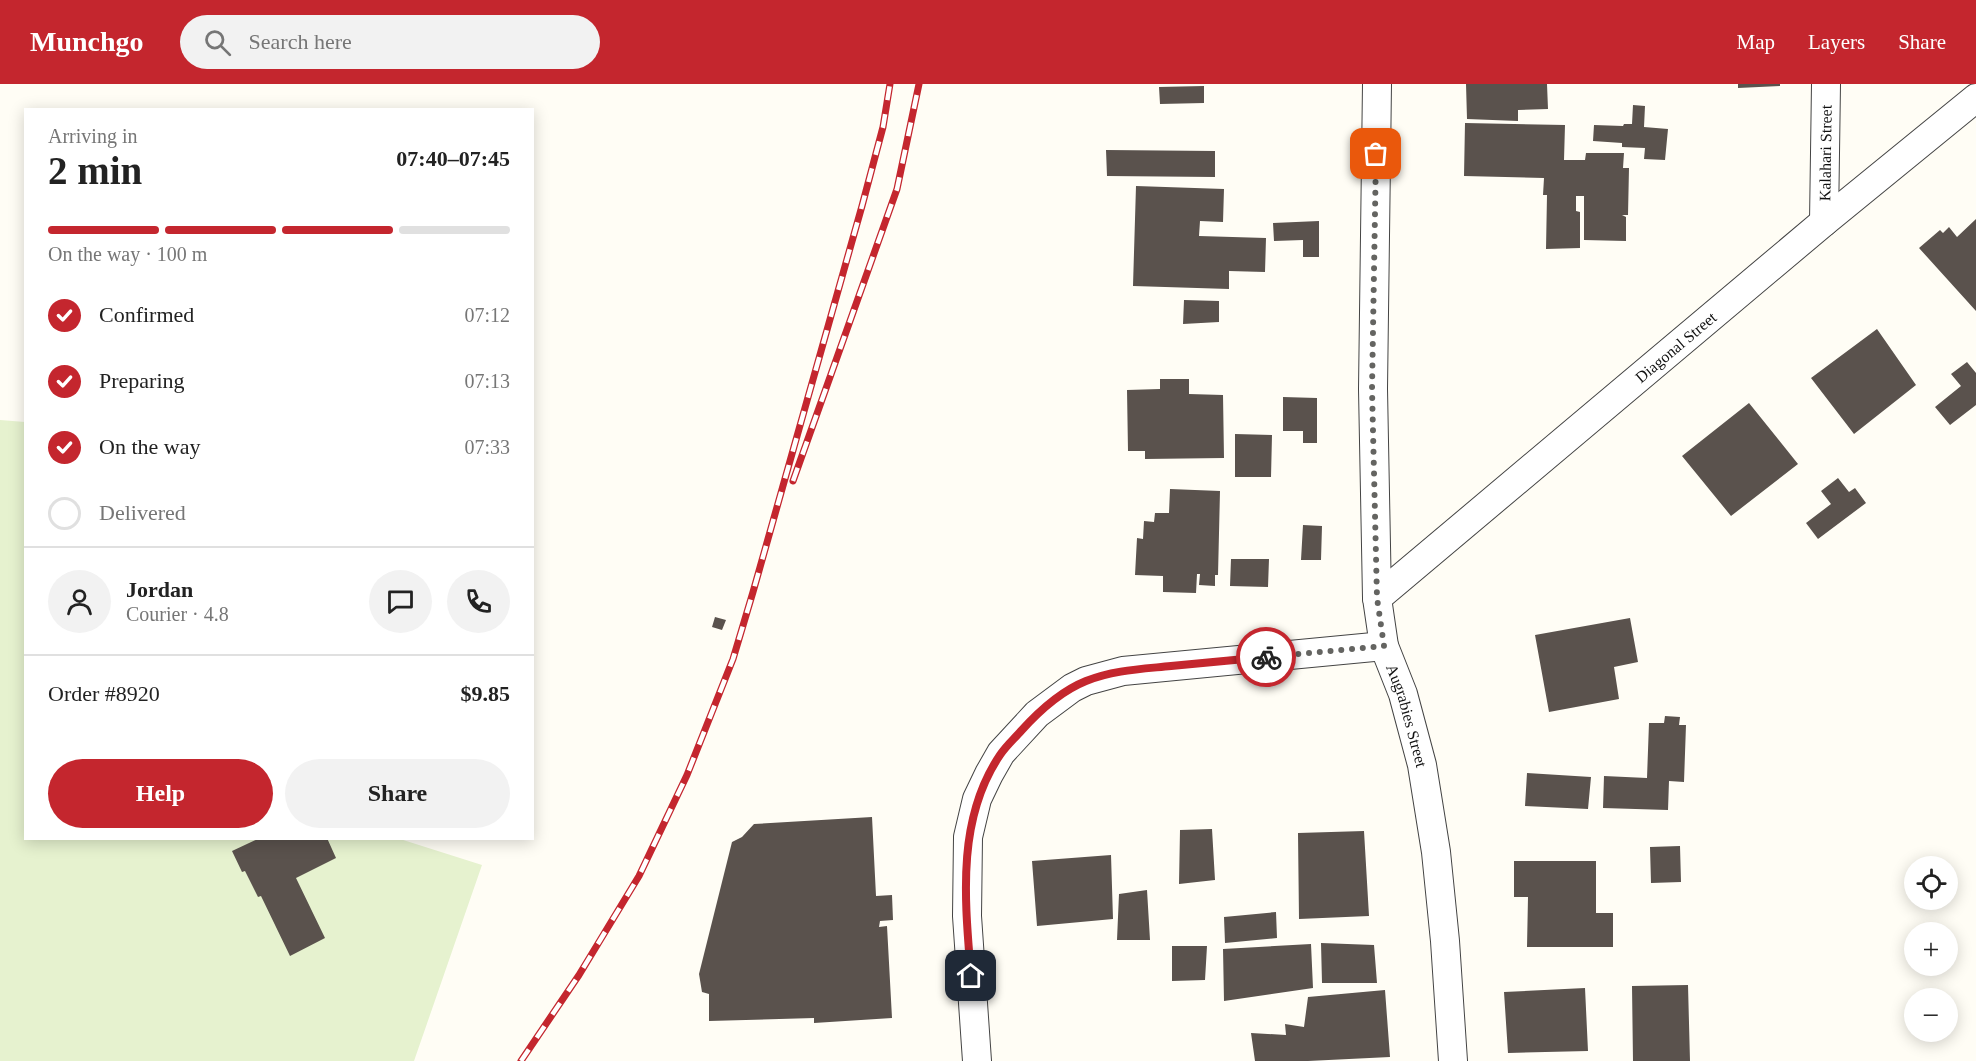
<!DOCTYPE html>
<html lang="en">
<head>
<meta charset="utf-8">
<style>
  :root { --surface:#fff; --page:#f2f2f2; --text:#222; --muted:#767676; --line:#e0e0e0; --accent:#c4262e }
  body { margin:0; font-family:"Times New Roman",serif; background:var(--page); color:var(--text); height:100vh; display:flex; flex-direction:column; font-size:22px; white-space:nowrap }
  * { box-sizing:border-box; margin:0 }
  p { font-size:20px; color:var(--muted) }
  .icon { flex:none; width:33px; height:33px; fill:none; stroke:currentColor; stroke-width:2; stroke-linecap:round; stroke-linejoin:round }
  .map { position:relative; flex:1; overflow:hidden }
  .side { position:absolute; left:24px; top:24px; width:510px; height:732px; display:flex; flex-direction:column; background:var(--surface); border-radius:0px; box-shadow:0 3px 15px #0003 }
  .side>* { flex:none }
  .controls { position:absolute; left:1904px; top:772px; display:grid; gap:12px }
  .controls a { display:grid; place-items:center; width:54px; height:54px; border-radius:50%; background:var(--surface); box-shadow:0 3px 15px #0003; font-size:30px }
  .pin { position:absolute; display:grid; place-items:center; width:51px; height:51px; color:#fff; margin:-26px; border-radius:12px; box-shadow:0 3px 9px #0006 }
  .courier { position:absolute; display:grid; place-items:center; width:60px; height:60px; margin:-30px; border:4px solid #c4262e; border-radius:50%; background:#fff; color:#222; box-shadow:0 2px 8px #0007 }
  .head em { font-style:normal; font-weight:700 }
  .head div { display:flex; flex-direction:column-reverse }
  .head { display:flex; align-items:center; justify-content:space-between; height:102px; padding:0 24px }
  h1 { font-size:39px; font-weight:700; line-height:45px }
  .bar { display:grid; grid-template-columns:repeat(4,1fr); gap:9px 6px; align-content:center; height:72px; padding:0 24px }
  .bar i { height:8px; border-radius:4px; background:var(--line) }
  .bar .active { background:var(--accent) }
  .bar p { grid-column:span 4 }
  .line { display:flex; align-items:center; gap:15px; padding:0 24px; border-top:2px solid var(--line) }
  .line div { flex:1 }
  .round { display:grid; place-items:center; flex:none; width:63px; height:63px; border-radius:32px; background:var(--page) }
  ol { padding:0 24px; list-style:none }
  li { display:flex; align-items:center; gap:18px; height:66px }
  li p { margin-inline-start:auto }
  li .icon { padding:6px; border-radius:50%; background:var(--accent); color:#fff; stroke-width:4 }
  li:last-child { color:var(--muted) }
  li i { width:33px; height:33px; border:3px solid var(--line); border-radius:50% }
  .primary-button { display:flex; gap:12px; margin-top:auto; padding:12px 24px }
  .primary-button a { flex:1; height:69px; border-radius:36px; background:var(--accent); color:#fff; font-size:24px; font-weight:700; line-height:69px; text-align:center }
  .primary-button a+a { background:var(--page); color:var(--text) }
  header { display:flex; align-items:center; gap:36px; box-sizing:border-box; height:84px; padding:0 30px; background:var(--accent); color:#fff }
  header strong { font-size:28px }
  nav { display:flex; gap:33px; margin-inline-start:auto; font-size:21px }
  .search { width:420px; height:54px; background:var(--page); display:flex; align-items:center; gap:15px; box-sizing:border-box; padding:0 21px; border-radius:33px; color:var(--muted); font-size:22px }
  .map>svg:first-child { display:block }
  .pitch { fill:#e6f2cf }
  .building { fill:#5a524d }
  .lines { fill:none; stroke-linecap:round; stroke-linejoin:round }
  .minor-casing { stroke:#444; stroke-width:30 }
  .minor { stroke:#fff; stroke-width:28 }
  .rail-casing { stroke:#c4262e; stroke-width:7 }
  .rail { stroke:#fff; stroke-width:4.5; stroke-dasharray:14; stroke-linecap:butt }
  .done { stroke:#646461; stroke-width:6; stroke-dasharray:0 10.8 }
  .route { stroke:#c4262e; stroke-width:8 }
  .labels { text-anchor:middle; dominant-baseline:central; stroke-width:6; stroke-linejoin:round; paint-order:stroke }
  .street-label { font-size:16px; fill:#111; stroke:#fff }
</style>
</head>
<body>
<header>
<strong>Munchgo</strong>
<div class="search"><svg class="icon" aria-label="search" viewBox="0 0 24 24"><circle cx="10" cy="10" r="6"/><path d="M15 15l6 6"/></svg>Search here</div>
<nav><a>Map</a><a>Layers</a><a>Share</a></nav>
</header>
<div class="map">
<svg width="1976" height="977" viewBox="0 0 1976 977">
  <rect width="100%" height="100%" fill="#fffdf5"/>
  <!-- pitch -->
  <path class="pitch" d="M0,336L25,338L26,754L400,755L482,781L414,977H0Z"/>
  <!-- building -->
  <path class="building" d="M1466,0H1547L1548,25L1518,26V37L1467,35Z
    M1738,0H1780V2L1738,4Z
    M1204,2V19L1160,20L1159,3Z
    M1633,21L1645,22L1644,43L1668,45L1665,76L1644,75L1645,64L1622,63V59L1593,57L1594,41L1623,42L1624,40H1632Z
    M1465,39L1565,41L1564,76H1585L1586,69H1624L1623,84H1629L1628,131H1622L1626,133V157L1584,156V112H1576V127L1580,128V164L1546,165L1547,111H1543L1544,94L1464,92Z
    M1106,66L1215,67V93L1107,92Z
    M1136,102L1224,105L1223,138L1200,137L1199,152L1266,154L1265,188L1229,187V205L1133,202Z
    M1976,135V227L1919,164L1940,146L1943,149L1949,143L1957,153Z
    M1319,137V173H1303V156L1274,157L1273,139Z
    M1184,216L1219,217V238L1183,240Z
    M1877,245L1916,301L1854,350L1811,294Z
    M1967,278L1976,289V321L1950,341L1935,323L1961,302L1951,290Z
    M1160,295H1189V310L1223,311L1224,374L1145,375V367H1128L1127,306L1160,305Z
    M1283,313L1317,314V359H1303V347H1283Z
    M1749,319L1798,380L1731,432L1682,372Z
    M1235,350L1272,351L1271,393H1235Z
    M1838,394L1849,408L1855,404L1866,419L1818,455L1806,439L1831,420L1821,407Z
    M1170,405L1220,407L1218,491H1215V502L1199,501L1200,490H1197L1196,509L1163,508V492L1135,491L1137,454L1143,455L1144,437L1154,438L1155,429H1169Z
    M1303,441L1322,442L1321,476H1301Z
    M1231,475H1269L1268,503L1230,502Z
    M715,533L726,536L722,546L712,543Z
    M1630,534L1638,578L1614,583L1619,615L1549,628L1535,551Z
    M1665,632L1680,633L1679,641H1686L1684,698L1669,697L1668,726L1603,724L1604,692L1647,694L1649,639H1664Z
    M1527,689L1591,693L1588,725L1525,722Z
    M872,733L876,812L892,811L893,836L880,837L879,843L887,842L892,934L814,939V934L709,937V910L702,908L699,890L732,758L742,753L754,740Z
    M1212,745L1215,796L1179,800L1180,746Z
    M1364,747L1369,832L1299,835L1298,749Z
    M260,754H327L336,774L296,794L325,854L290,872L261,812L258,813L245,787L242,788L232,767Z
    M1680,762L1681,798L1651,799L1650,763Z
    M1111,771L1113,835L1037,842L1032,777Z
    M1514,777H1596V829H1613V863H1527L1528,813H1514Z
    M1147,806L1150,856H1117L1119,810Z
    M1276,828L1277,854L1225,859L1224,833Z
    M1321,859L1374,861L1377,899H1322Z
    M1311,860L1313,904L1224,917L1223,865Z
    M1172,862H1207L1205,896L1172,897Z
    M1688,901L1690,977H1633L1632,902Z
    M1585,904L1588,967L1508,969L1504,908Z
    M1385,906L1390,973L1308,977H1255L1251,949L1286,951L1285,940L1304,943L1308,913Z"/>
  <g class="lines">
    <!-- minor casing -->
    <g class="minor-casing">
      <g id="minor">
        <path id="s1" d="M1377,0L1373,305L1377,514L1384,562L1403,610L1422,681L1436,768L1445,857L1453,977"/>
        <path id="s2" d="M1824,138L1826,0"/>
        <path id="s3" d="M1377,514L1824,138L1976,14"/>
        <path d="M977,977L967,832L968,753L977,715L989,690L1001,669L1037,630L1072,604L1086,597L1123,587L1384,562"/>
      </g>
    </g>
    <!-- minor -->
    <use href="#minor" class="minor"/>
    <!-- rail casing -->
    <g class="rail-casing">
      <path id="rail" d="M793,397L897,105L919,0
        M521,977L579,891L639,792L687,691L733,575L753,508L862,122L883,43L890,0"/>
    </g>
    <!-- rail -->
    <use href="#rail" class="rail"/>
  </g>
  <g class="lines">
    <!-- done -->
    <path class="done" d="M1266,573L1384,562L1377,514L1372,305L1376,70"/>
    <!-- route -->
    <path class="route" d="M971,892C965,817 956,736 1000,671C1006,662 1014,655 1021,647C1039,627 1061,607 1086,597C1113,586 1142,585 1171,582C1202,579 1234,576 1266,573"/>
  </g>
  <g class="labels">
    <!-- street labels -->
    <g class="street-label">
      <text stroke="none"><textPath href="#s2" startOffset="69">Kalahari Street</textPath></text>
      <text stroke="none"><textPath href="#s3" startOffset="390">Diagonal Street</textPath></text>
      <text stroke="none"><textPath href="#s1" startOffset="636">Augrabies Street</textPath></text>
    </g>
  </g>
</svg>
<div class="controls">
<a><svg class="icon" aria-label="locate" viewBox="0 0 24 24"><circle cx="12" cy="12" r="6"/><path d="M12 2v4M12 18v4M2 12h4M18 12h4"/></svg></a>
<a>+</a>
<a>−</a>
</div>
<div class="pin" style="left:1376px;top:70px;background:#ea580c"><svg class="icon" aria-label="bag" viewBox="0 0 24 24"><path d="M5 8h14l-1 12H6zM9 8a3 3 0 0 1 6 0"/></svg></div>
<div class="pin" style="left:971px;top:892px;background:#1f2937"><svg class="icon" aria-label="home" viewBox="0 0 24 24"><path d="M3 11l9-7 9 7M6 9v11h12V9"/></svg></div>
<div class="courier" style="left:1266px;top:573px"><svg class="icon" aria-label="bike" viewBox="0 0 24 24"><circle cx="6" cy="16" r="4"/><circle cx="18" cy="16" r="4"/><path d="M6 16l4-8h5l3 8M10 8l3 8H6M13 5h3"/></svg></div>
<section class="side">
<div class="head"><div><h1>2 min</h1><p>Arriving in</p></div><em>07:40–07:45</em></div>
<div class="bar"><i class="active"></i><i class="active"></i><i class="active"></i><i></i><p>On the way · 100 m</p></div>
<ol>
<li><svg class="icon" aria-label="check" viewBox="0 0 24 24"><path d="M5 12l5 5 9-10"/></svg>Confirmed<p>07:12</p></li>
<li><svg class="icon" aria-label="check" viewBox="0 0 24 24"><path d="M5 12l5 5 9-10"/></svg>Preparing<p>07:13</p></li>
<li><svg class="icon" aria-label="check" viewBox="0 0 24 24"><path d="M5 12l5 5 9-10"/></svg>On the way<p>07:33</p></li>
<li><i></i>Delivered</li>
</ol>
<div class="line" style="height:108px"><a class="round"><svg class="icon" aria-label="person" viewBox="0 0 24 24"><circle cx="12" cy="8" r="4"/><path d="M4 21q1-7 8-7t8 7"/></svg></a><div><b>Jordan</b><p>Courier · 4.8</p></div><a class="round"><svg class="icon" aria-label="chat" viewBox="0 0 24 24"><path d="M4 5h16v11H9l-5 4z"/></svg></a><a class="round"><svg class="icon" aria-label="phone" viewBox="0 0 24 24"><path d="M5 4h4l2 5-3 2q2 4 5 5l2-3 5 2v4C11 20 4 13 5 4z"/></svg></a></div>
<div class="line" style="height:78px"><div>Order #8920</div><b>$9.85</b></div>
<div class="primary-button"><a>Help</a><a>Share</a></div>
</section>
</div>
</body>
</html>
